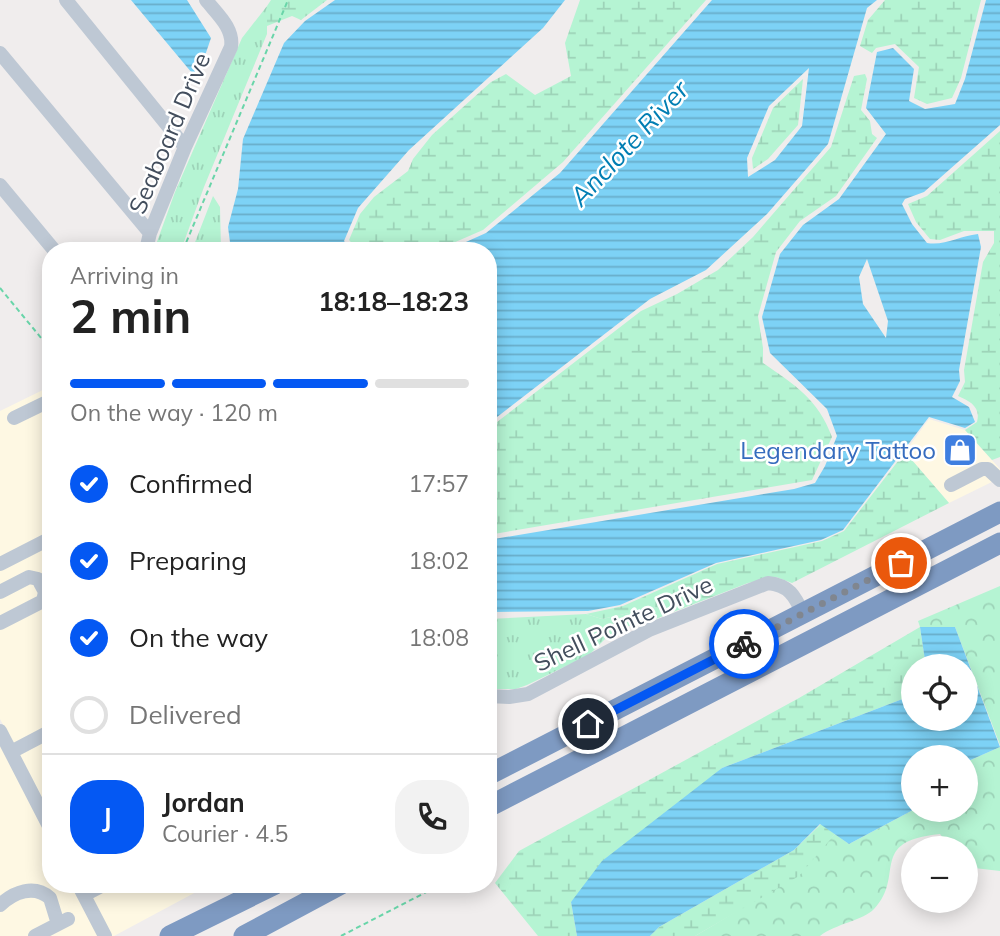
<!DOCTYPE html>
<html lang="en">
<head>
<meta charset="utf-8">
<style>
  :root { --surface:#fff; --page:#f2f2f2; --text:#222; --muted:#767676; --line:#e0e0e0; --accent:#0458f3 }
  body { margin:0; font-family:Mulish,sans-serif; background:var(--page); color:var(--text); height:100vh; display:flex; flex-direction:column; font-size:26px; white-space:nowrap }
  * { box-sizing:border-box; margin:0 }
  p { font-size:23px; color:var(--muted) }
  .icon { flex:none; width:38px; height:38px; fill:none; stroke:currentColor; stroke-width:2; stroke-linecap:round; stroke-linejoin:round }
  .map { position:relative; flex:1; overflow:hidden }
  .panel { position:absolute; left:42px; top:242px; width:455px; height:651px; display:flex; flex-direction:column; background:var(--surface); border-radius:28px; box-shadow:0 4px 18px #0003 }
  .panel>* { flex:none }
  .tools { position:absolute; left:901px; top:654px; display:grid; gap:14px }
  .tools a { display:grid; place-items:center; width:77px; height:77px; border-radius:50%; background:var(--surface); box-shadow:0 4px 18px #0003; font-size:35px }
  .pin { position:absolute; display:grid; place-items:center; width:60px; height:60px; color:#fff; margin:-30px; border:4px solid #fff; border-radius:50%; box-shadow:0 2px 7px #0007 }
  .courier { position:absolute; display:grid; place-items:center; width:70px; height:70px; margin:-35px; border:5px solid #0458f3; border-radius:50%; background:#fff; color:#222; box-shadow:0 2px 9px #0007 }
  .overview em { font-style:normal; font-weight:700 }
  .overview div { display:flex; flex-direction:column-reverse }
  .overview { display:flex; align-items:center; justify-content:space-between; height:119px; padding:0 28px }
  h1 { font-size:46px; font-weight:700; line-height:52px }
  .bar { display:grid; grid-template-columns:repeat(4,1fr); gap:10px 7px; align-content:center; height:84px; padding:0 28px }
  .bar i { height:9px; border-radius:5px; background:var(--line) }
  .bar .selected { background:var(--accent) }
  .bar p { grid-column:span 4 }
  .line { display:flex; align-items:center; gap:18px; padding:0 28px; border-top:2px solid var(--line) }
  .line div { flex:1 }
  .round { display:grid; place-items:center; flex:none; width:74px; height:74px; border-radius:28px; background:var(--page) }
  ol { padding:0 28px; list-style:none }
  li { display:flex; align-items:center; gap:21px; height:77px }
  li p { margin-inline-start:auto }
  li .icon { padding:7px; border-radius:50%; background:var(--accent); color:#fff; stroke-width:4 }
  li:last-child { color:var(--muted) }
  li i { width:38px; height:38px; border:4px solid var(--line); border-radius:50% }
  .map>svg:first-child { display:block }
  .commercial { fill:#fef8e3 }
  .grass { fill:url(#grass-tufts) }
  .forest { fill:url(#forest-crowns) }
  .wetland { fill:url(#wetland-marsh) }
  .water { fill:url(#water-rules); fill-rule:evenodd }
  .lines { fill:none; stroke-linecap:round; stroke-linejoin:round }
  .path { stroke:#69d5a9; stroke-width:2; stroke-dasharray:5 3.5; stroke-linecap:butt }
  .minor { stroke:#bec8d4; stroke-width:14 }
  .highway { stroke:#7e9ac2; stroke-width:21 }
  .done { stroke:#80868f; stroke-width:7; stroke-dasharray:0 12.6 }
  .route { stroke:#0458f3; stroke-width:9 }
  .labels { text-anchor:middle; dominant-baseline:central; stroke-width:5; stroke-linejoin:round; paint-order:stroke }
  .street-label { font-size:24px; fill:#434e5d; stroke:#fff }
  .shop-label { font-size:24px; fill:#366cbe; stroke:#fff; text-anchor:end }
  .water-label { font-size:26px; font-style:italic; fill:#007eb3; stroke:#fff }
</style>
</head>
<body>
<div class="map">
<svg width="1000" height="936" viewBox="0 0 1000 936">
  <defs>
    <pattern id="grass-tufts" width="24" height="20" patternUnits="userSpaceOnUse" patternTransform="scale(1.75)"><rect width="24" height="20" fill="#b5f4d3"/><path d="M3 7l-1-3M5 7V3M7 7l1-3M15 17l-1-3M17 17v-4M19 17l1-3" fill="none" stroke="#9dd3b8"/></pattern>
    <pattern id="forest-crowns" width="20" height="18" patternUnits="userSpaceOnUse" patternTransform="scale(1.75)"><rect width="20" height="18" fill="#b5f4d3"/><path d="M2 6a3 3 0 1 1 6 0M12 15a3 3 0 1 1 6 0" fill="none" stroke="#9dd3b8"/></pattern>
    <pattern id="wetland-marsh" width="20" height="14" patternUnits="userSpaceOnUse" patternTransform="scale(1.75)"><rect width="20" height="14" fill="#b5f4d3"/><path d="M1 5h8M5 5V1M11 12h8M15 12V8" fill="none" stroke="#9dd3b8"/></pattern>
    <pattern id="water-rules" width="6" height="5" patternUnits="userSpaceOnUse" patternTransform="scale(1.75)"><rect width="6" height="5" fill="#7dd2f6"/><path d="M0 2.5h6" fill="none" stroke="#68adca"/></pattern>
  </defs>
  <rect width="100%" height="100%" fill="#f0eded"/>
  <!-- commercial -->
  <path class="commercial" d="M51,386V532L0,558V411Z
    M929,419L965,430L1000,469V478L949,503L905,452Z
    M51,544V817L0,719V570Z
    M0,744L51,843V884H72L99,936H0Z
    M85,884H211L114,936H112Z"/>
  <!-- grass -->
  <path class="grass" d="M267,6V34L204,187L181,250H154L175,192L242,38Z
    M213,196L220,207L221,250H192Z
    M656,607L668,614L651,621L625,627L607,637L589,655L527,685L516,689H488V619L586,614L602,619Z"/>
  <!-- forest -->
  <path class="forest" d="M1000,586V745L955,627H920L918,621Z
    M1000,747V871L966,867V849H952L940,834C867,841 906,876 874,909C864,920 835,924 820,936H695C745,907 795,876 835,834L849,844L913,810H966V762Z"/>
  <!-- wetland -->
  <path class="wetland" d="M271,0H327L301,20L292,16L267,26V6Z
    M580,0H706L563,162L483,230L437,250H358L349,240L360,214L374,197L408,171L413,159L432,135L491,82L506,74L535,95L571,76L565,43Z
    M885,0H981L961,78L952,98L927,104L914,98L919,67L895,44L876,48L872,53L860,46L868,20Z
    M865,74L867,79L861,110L870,121L872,134L877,138L836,196L800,221L776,252L758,316L763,348V363C795,385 818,399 832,437L812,480L488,535V429L641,311L677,294L718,270L753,237L831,147L854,76Z
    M803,79L798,125L768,159L753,169L752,158L773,108Z
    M1000,131V457L992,460L965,430L977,422C981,407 970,401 958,396L965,382L964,370L983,262L994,243V231H964L940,240L930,239L916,222L908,204L927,196Z
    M905,452L949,503L792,583L776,577L748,583L668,614L656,607L602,619L586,614L623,606L717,564L822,541L844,531Z
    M920,627L926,667H914L913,695L722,768L571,902L577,936H538L495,883L519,851L799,698Z
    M821,824L835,834L799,876L695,936H650L659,927L794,850Z"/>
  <!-- water -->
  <path class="water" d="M131,0H187L211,38L197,79Z
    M335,0H565L543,28L409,150L358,208L344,241L351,250H231L228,227L238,189L243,139L284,43L305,21Z
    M712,0H877L867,8L828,144L767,214L706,270L650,299L488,424V250H448L486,233L560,173ZM809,68L802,126L775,160L748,177L747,158L769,106Z
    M986,0H1000V125L924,192L905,199L902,204L912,224L927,243C945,246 959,236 978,234L981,247L959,370L960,381L952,397L969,407L975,422L965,428L929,417L843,530L821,540L716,563L620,605L588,611L488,612V540L794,489L815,483L825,466L837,436L827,409L770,353L762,317L780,254L803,225L839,199L886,134L866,108L877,52L893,48L914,69L909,101L925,109L955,104L965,79ZM867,259L888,321L886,338L863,304L859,277Z
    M920,627H955L1000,747L966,762V758H914L913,810L849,844L820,824L794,850L659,927L650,936H577L571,902L602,861L722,768L913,695L914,719H966V667H926Z"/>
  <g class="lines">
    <!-- path -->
    <path class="path" d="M183,250L288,0
      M0,288L51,350
      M341,936L442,884"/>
    <!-- minor -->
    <path class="minor" d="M66,0L185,147
      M0,53L150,233
      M0,185L54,250
      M146,250L150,233L185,147L231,47C234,28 217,14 206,0
      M14,418L51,400
      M951,485L982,469H988L1000,480
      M0,564L51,538
      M0,592L29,577L38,579L45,592L43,601L0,623
      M488,696L509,697L528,694L649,630L768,583C789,585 795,596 803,614
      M0,731L51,830
      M11,752L51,731
      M78,884L105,936
      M84,895L105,884
      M0,905C14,892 34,884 50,898L58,924
      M35,936L68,919"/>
    <!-- highway -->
    <path class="highway" d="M488,775L1000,512
      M488,807L1000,543
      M170,936L275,884
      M244,936L341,884"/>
  </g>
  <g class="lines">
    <!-- done -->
    <path class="done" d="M744,644L901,563"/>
    <!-- route -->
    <path class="route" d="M588,724L744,644"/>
  </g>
  <!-- icons -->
  <defs>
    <g id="shop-square" transform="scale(1.75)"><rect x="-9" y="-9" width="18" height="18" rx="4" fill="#3f7fe0" stroke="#fff"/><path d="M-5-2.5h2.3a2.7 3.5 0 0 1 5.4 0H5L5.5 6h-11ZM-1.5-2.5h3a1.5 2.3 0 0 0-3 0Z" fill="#fff"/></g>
  </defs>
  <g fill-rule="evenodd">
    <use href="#shop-square" x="960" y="450"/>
  </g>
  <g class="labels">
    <!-- street labels -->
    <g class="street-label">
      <text transform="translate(169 133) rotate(-67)">Seaboard Drive</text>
      <text transform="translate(623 623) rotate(-25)">Shell Pointe Drive</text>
    </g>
    <!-- shop labels -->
    <g class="shop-label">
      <text x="936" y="450">Legendary Tattoo</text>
    </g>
    <!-- water labels -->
    <g class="water-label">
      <text transform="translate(629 143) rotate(-47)">Anclote River</text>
    </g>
  </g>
</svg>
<div class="tools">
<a><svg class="icon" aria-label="locate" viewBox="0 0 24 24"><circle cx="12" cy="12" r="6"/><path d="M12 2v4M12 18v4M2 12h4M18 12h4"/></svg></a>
<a>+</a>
<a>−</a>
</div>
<div class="pin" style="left:901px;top:563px;background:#ea580c"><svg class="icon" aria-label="bag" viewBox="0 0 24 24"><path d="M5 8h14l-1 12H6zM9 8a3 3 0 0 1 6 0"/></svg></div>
<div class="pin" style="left:588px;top:724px;background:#1f2937"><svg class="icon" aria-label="home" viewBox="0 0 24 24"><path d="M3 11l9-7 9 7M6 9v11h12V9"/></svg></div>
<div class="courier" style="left:744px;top:644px"><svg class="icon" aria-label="bike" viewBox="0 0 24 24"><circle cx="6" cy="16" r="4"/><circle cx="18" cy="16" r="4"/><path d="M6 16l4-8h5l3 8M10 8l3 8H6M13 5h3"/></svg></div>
<section class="panel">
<div class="overview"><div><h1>2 min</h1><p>Arriving in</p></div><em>18:18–18:23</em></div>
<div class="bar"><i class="selected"></i><i class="selected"></i><i class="selected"></i><i></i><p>On the way · 120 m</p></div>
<ol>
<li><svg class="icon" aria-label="check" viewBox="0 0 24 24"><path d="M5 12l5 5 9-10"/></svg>Confirmed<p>17:57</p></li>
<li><svg class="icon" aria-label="check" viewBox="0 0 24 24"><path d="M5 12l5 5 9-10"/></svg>Preparing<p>18:02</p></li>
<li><svg class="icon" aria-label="check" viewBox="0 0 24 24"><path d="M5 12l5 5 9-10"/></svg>On the way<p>18:08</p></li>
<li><i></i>Delivered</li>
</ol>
<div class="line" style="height:126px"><b class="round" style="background:var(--accent);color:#fff">J</b><div><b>Jordan</b><p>Courier · 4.5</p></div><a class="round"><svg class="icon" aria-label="phone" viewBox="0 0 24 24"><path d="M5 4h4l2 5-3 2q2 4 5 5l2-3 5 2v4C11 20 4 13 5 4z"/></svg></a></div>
</section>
</div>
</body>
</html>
